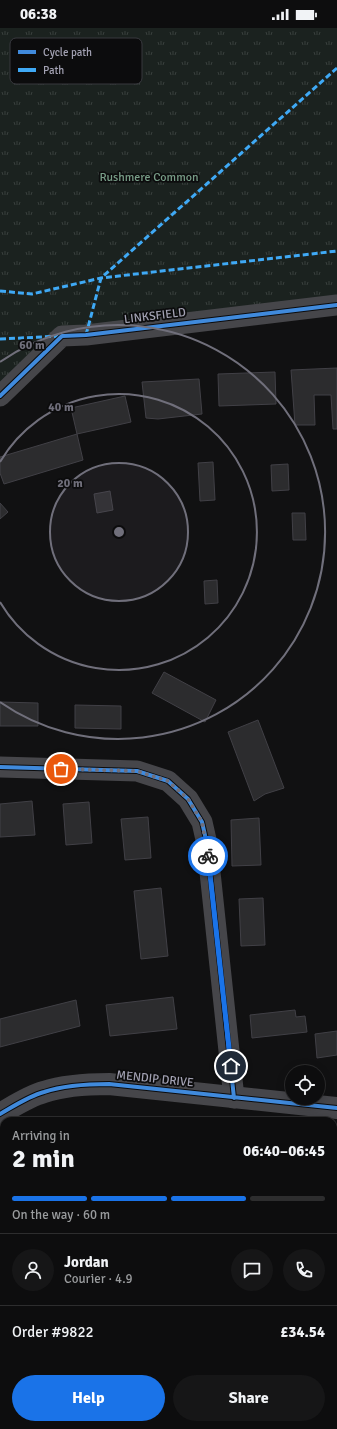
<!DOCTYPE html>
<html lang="en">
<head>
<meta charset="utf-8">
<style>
  :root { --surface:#0d0d0e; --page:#161617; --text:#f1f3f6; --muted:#9a9c9e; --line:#2d2d2e; --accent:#1a73e8 }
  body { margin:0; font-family:Signika,sans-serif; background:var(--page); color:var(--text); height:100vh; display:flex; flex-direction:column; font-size:15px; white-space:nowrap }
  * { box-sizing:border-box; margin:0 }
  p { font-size:13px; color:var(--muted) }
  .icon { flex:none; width:22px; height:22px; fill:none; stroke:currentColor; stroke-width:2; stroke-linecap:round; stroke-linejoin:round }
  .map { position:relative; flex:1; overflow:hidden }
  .drawer { position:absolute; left:0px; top:1089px; width:337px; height:312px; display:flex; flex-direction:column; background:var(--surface); border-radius:12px 12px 0 0; box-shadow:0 2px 10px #0003,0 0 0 1px var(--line) }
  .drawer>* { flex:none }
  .controls { position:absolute; left:285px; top:1037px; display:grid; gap:8px }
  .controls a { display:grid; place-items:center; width:40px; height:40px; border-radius:50%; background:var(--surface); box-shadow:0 2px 10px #0003,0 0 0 1px var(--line); font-size:20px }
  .pin { position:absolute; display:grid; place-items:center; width:34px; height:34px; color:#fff; margin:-17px; border:2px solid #fff; border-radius:50%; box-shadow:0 1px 4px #0007 }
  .courier { position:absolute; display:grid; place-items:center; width:40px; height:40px; margin:-20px; border:3px solid #1a73e8; border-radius:50%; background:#fff; color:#222; box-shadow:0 1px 5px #0007 }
  .overview em { font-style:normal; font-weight:700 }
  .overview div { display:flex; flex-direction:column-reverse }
  .overview { display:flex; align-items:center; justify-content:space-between; height:68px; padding:0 12px }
  h1 { font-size:26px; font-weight:700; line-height:30px }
  .bar { display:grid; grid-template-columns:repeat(4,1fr); gap:6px 4px; align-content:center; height:48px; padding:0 12px }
  .bar i { height:5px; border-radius:3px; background:var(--line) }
  .bar .on { background:var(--accent) }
  .bar p { grid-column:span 4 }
  .line { display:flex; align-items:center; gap:10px; padding:0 12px; border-top:1px solid var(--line) }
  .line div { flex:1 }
  .round { display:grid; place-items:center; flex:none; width:42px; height:42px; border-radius:21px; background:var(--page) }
  .action { display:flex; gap:8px; margin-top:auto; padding:8px 12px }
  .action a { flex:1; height:46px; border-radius:24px; background:var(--accent); color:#fff; font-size:16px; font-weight:700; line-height:46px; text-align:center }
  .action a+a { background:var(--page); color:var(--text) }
  .status { display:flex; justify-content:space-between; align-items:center; height:28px; padding:0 20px; background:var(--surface); direction:ltr }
  .status svg { height:11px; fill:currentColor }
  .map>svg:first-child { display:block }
  .park { fill:url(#park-tufts) }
  .building { fill:#2c2c2e; stroke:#414046 }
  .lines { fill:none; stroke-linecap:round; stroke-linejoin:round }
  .minor { stroke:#46464a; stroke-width:21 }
  .tertiary { stroke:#46464a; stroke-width:22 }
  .quiet { stroke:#3fa9f5; stroke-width:3; stroke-dasharray:6 3; stroke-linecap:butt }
  .cycleway-casing { stroke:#0c0c0d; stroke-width:6 }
  .cycleway { stroke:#408adc; stroke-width:4 }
  .done { stroke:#706f7b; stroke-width:4; stroke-dasharray:0 7.2 }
  .route { stroke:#1a73e8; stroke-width:5 }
  .ring { fill:none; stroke:#706f7b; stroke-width:2 }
  .labels { text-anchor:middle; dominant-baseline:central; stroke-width:3.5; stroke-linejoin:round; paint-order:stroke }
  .park-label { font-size:12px; fill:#799e88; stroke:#0c0c0d }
  .street-label { font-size:12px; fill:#a3a2b3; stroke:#0c0c0d }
  .key { fill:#0c0c0d; stroke:#39393f; stroke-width:1 }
  .key-label { font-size:11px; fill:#a3a2b3 }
  .centre { fill:#706f7b; stroke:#0c0c0d; stroke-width:2 }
  .ring-label { font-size:12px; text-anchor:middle; font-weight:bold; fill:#706f7b; stroke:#0c0c0d; stroke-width:3.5; stroke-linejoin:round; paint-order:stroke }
</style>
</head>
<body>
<div class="status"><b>06:38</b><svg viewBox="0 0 49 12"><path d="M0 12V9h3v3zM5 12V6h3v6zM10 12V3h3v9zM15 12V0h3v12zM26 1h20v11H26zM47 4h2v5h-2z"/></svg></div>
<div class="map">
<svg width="337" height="1401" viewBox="0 0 337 1401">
  <defs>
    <pattern id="park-tufts" width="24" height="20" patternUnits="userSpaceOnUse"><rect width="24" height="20" fill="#1b221f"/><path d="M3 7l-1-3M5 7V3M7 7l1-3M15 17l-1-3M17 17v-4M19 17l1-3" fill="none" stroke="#393f3d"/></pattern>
  </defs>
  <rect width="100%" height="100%" fill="#111112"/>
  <!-- park -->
  <path class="park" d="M0,0H337V277L62,308L0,368Z"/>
  <!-- building -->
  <path class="building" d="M337,340V401H333L331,367H314L315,397H295L291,342Z
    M275,344L276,376L219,378L218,346Z
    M199,351L202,386L158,391L146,390L142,354Z
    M125,368L131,394L77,406L71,380Z
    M77,406L83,432L4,456L0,445V429Z
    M213,434L215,472L200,473L198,435Z
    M288,436L289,462L272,463L271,437Z
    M110,463L113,482L97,485L94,466Z
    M0,475L8,484L0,491Z
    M292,485H305L306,512H293Z
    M217,552L218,575L205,576L204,553Z
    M164,644L216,672L205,694L152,665Z
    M0,674L38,675V698H0Z
    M75,677L121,678V701L75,700Z
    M258,692L284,760L265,766L254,773L228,704Z
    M32,773L35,807L0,809V776Z
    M89,774L92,815L66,817L63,776Z
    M148,789L151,830L125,832L121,791Z
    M259,790L261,837L232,838L231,792Z
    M161,860L168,928L141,931L134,863Z
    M263,870L265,917L241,918L239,871Z
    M173,969L177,1001L110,1008L106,977Z
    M76,972L80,998L0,1019V991Z
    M295,982L296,989L305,988L307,1004L252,1010L250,987Z
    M337,1003V1027L317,1030L315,1006Z
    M0,1137L4,1142V1177L1,1180L0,1178Z
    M333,1287L334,1325H333Z
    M56,1397H79V1401H56Z
    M152,1397H223L222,1401H151Z
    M243,1397H259L290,1401H243Z"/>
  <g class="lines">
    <!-- minor -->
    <path class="minor" d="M0,368L62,308L86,307L337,277
      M0,739L137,743L168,753L188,771L202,794L207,816L234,1070
      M333,1369H337
      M135,1401V1397"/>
    <!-- tertiary -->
    <path class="tertiary" d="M0,1086C14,1078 29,1068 44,1064C65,1057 87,1056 109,1056L337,1080"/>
    <!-- quiet -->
    <path class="quiet" d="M0,263L32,266L101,250L337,223
      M86,307L101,250L337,40
      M0,311L62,308"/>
    <!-- cycleway casing -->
    <g class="cycleway-casing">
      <path id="cycleway" d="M0,368L62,308L86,307L337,277
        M0,739L137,743L168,753L188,771L202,794L207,816L234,1070
        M0,1086C14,1078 29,1068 44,1064C65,1057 87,1056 109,1056L337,1080"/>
    </g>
    <!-- cycleway -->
    <use href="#cycleway" class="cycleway"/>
  </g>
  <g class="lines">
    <!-- done -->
    <path class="done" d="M61,741L137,743L168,753L188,771L202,794L208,828"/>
    <!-- route -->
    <path class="route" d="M208,828L231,1038"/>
  </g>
  <!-- distance rings -->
  <circle cx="119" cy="504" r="69" fill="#706f7b" fill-opacity=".12"/>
  <g class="ring">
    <circle cx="119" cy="504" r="69"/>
    <path d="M0 434A138 138 0 1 1 0 574"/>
    <path d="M0 334A207 207 0 1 1 0 674"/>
  </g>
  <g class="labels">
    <!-- park labels -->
    <g class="park-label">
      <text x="149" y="149">Rushmere Common</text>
    </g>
    <!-- street labels -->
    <g class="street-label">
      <text transform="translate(155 288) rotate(-7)">LINKSFIELD</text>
      <text transform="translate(155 1051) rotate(6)">MENDIP DRIVE</text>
    </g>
  </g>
  <!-- legend -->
  <rect x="10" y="10" width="132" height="46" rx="6" class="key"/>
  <rect x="18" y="22" width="18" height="4" fill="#408adc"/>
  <rect x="18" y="40" width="18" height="4" fill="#3fa9f5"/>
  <g class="key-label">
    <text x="43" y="28">Cycle path</text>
    <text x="43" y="46">Path</text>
  </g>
  <circle cx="119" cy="504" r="6" class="centre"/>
  <g class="ring-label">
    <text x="32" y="321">60 m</text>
    <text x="61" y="383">40 m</text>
    <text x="70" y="459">20 m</text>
  </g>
</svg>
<div class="controls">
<a><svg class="icon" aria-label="locate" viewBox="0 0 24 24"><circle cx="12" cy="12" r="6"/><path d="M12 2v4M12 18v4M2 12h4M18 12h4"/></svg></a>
</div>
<div class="pin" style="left:61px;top:741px;background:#ea580c"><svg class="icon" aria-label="bag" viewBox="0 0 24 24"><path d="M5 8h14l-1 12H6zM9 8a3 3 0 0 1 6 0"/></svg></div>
<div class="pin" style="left:231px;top:1038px;background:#1f2937"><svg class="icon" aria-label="home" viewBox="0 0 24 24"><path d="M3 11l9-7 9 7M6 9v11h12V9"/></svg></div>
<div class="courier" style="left:208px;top:828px"><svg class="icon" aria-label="bike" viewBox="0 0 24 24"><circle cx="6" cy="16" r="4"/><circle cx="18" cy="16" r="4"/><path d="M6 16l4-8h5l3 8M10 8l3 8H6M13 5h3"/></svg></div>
<section class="drawer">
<div class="overview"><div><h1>2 min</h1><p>Arriving in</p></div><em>06:40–06:45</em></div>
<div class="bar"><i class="on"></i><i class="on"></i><i class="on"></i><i></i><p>On the way · 60 m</p></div>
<div class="line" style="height:72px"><a class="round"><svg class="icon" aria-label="person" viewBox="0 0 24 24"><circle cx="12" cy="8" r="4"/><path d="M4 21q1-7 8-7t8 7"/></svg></a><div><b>Jordan</b><p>Courier · 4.9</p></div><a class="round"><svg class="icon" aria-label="chat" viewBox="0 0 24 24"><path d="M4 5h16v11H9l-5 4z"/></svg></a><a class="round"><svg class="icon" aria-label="phone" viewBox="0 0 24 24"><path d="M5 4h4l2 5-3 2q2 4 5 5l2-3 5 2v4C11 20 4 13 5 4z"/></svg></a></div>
<div class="line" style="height:52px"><div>Order #9822</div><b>£34.54</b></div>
<div class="action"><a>Help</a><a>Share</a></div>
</section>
</div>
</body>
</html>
